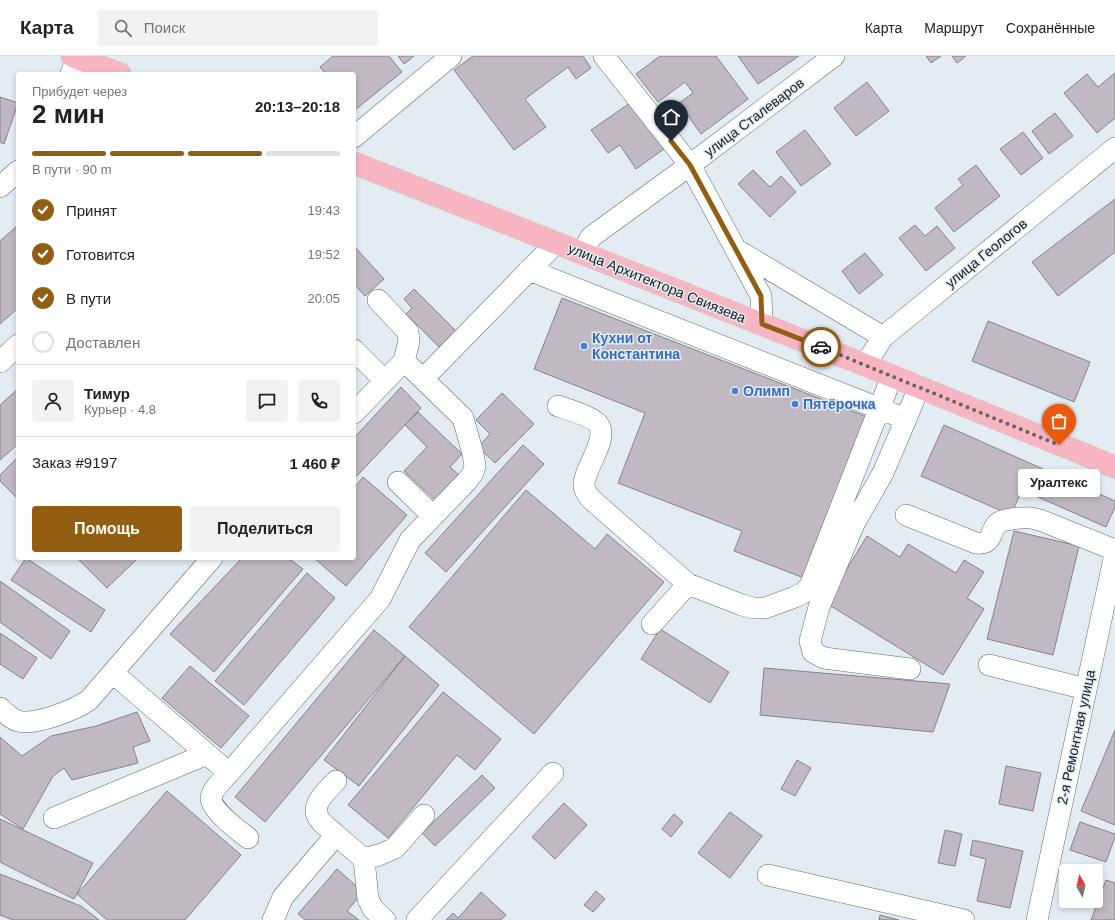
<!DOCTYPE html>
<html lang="ru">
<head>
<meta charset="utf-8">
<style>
  :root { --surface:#fff; --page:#f2f2f2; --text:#222; --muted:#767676; --line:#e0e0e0; --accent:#925e11 }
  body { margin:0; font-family:Arial,sans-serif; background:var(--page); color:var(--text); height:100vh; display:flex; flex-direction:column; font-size:15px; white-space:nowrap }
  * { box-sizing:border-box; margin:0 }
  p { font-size:13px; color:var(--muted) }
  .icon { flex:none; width:22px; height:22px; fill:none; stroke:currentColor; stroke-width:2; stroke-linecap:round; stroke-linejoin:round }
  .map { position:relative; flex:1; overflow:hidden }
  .drawer { position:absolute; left:16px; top:16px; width:340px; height:488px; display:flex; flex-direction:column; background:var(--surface); border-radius:4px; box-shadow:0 2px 6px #0003 }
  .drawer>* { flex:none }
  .needle { width:26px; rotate:352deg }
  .buttons { position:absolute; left:1059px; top:808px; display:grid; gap:8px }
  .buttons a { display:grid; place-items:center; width:44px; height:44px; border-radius:4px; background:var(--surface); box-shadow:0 2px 6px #0003; font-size:20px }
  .pin { position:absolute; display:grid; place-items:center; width:34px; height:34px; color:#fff; margin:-41px -17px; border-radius:50% 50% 50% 0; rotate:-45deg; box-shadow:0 0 4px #0007 }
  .pin .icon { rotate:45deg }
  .courier { position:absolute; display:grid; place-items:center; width:40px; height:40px; margin:-20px; border:3px solid #925e11; border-radius:50%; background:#fff; color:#222; box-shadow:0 1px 5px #0007 }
  .bubble { position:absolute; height:28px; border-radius:4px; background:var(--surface); box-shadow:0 2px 6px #0003; font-size:13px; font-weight:700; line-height:28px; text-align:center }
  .head em { font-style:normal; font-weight:700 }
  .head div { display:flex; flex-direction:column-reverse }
  .head { display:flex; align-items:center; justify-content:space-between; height:68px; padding:0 16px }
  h1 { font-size:26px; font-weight:700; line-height:30px }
  .bar { display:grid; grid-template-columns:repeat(4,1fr); gap:6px 4px; align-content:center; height:48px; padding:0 16px }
  .bar i { height:5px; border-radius:3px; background:var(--line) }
  .bar .on { background:var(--accent) }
  .bar p { grid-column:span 4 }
  .line { display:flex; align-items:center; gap:10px; padding:0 16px; border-top:1px solid var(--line) }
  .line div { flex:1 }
  .round { display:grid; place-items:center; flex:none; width:42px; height:42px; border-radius:4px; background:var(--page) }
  ol { padding:0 16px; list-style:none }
  li { display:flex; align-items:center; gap:12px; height:44px }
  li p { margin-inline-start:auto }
  li .icon { padding:4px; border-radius:50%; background:var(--accent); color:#fff; stroke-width:4 }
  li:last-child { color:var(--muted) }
  li i { width:22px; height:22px; border:2px solid var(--line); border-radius:50% }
  .cta { display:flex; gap:8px; margin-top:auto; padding:8px 16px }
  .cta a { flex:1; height:46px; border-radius:4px; background:var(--accent); color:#fff; font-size:16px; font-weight:700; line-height:46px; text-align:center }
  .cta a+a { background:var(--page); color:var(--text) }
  header { display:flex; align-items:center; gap:24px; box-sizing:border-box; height:56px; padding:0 20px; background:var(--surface); border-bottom:1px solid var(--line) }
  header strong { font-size:19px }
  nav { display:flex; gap:22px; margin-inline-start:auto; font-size:14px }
  .search { width:280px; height:36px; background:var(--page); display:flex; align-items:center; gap:10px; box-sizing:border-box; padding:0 14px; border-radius:4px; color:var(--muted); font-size:15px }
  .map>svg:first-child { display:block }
  .building { fill:#c0b9c1; stroke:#888189 }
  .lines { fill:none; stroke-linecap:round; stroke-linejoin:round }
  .minor-casing { stroke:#61696f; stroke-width:22 }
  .major-casing { stroke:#c8c9c9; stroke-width:23 }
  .minor { stroke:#fff; stroke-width:21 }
  .major { stroke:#f8b5c2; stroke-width:22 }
  .done { stroke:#606569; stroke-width:4; stroke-dasharray:0 7.2 }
  .route { stroke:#925e11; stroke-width:5 }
  .shop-dot { fill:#3f7fe0; stroke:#e3ecf3; stroke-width:1.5 }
  .labels { text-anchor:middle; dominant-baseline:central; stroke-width:3; stroke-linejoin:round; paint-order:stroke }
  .street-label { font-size:14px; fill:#191c1e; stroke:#e3ecf3 }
  .shop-label { font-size:14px; font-weight:bold; fill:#366cbe; stroke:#e3ecf3; text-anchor:start }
</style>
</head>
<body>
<header>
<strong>Карта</strong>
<div class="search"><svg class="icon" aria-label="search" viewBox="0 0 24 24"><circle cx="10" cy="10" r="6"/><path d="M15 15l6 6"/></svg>Поиск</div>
<nav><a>Карта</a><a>Маршрут</a><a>Сохранённые</a></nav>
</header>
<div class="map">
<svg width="1115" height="864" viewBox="0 0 1115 864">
  <rect width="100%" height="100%" fill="#e3ecf3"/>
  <!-- building -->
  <path class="building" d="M333,0H389L402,16L355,54L354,53V18H326L320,11Z
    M398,0H414L404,8Z
    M473,0H583L591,12L576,23L568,11L525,43L546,71L514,94L454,14Z
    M660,0H716L748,43L701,78L679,47L693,37L685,26L658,46L636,18Z
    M738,0H799L758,28Z
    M926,0H941L931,7Z
    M952,0H966L957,7Z
    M1115,17V62L1097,77L1064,37L1087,18L1098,31Z
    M867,26L889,55L856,80L834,52Z
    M0,41L18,47L4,88L0,86Z
    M630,47L664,93L636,113L620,89L608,97L591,74Z
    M1055,57L1073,80L1049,98L1032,75Z
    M805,74L831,108L801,130L776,96Z
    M1023,76L1043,102L1021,119L1000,93Z
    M976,109L1000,140L954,176L935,152L963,129L958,123Z
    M753,114L770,131L781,120L796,136L770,161L738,128Z
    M1115,143V196L1058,240L1032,206Z
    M18,169V252L0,268V185Z
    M915,169L925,180L937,170L955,192L926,215L899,182Z
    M354,190L384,223L365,240L354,228Z
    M865,197L883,219L859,238L842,215Z
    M414,233L456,275L439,291L406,258L412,252L404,243Z
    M562,242L867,361L804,522L734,495L742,475L618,427L645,357L534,313Z
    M988,265L1090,306L1074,346L972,305Z
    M401,331L421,352L354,423V382Z
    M18,333V388L0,404V349Z
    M502,337L534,368L495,407L478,391L490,378L476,364Z
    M418,356L462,398L450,411L462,422L438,447L404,415L427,391L405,369Z
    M944,369L1115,445V451L1106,471L1022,434L1011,459L921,420Z
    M523,389L544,408L446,516L425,497Z
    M18,401V443L0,425V419Z
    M363,421L407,459L346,530L314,502H354V432Z
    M526,434L595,493L607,478L664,526L534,678L409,571Z
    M1014,475L1079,490L1053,599L987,583Z
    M867,480L900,501L908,488L956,517L964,504L984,516L967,542L984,553L943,619L826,547Z
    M26,502L105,554L91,576L11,524Z
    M77,502H138L107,532Z
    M242,502H288L303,513L214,616L170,578Z
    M307,517L335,542L244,649L215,625Z
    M0,525L70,575L51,603L0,566Z
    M660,573L729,616L710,647L641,603Z
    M374,574L405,600L265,766L235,741Z
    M0,577L37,602L23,623L0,608Z
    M405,600L439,629L359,730L324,704Z
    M190,610L249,660L221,692L162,642Z
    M764,612L950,628L933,676L760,659Z
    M443,636L501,683L475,714L457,699L388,782L348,749Z
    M137,656L150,685L133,691L138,707L72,724L64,712L53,720L23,773L0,758V681L22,700L51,680L96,670Z
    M1115,674V769L1081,755Z
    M797,704L811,712L795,740L781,733Z
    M1006,710L1041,717L1033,755L999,748Z
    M482,719L495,732L435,790L422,777Z
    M167,735L241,799L185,864H107L77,838Z
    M564,747L587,769L555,803L532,781Z
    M730,756L762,780L730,822L698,797Z
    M674,758L683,766L671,781L662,773Z
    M0,763L93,807L74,843L0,806Z
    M1080,766L1115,778V781L1106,806L1070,794Z
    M945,774L962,778L955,810L938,807Z
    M973,784L1023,795L1010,852L977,845L986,803L970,799Z
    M337,813L363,836L347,855L359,864H305L298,858Z
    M0,818L81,850L99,864H13L0,859Z
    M1106,824L1115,827V864H1091Z
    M596,835L605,843L593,856L584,849Z
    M481,836L506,859L501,864H446L453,857L458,862Z
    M880,859L899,864H879Z"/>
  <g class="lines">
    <!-- minor casing -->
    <g class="minor-casing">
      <path id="minor" d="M604,0L690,109L761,240L762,268
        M71,18L77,2
        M354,81L451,0
        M0,131L18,115
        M737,194L883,281
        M582,197L591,181L690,109L834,0
        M529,214L906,363L919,331
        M378,244L408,276L409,285L404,305
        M354,294L385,325
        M0,306L18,289
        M865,309L883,281L1115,92
        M558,350C567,353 593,361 598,368C610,383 583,413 584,430C585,436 588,440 592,444L688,528L742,549L753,552H765L795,541L803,537L810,530L892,320
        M354,357L404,305L423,323L556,187
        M906,363L883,417L854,468L819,551L810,585L813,596L824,602L910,613
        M398,426L433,460
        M906,459L976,487C993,489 989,477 997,468C1001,463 1024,461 1031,462C1034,462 1037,464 1040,464L1115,494
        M652,568L688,528
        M989,609L1086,633
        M113,617L229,717L380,543L410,484L467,425L473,417L475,410L473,398L463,362L423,323
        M0,652C5,657 11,663 18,665C34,670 75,654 89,644L212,502
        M229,717C223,724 212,733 211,742C211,754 239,775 248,782
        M336,725C327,735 308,750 320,764C324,770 331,774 336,779
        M54,762L207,698
        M364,803L368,843L373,853L385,864
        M768,819L964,864
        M273,864L283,841L336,779L364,803L379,799L395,792L424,759
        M417,864L553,717
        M1037,864L1115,498"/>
    </g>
    <!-- major casing -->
    <g class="major-casing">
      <path id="major" d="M72,0L120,18
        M354,107L865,309L1115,411"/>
    </g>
    <!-- minor -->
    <use href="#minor" class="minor"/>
    <!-- major -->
    <use href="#major" class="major"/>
  </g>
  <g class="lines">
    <!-- done -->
    <path class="done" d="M821,291L1059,389"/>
    <!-- route -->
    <path class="route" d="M671,85L690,109L761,240L762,268L821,291"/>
  </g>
  <!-- markers -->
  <g class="shop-dot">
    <circle cx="584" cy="290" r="4"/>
    <circle cx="735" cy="335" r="4"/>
    <circle cx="795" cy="348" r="4"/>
  </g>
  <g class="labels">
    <!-- street labels -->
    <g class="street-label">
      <text transform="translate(754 61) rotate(-37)">улица Сталеваров</text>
      <text transform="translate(986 197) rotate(-39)">улица Геологов</text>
      <text transform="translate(657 227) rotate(22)">улица Архитектора Свиязева</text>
      <text transform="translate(1076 681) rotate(-78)">2-я Ремонтная улица</text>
    </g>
    <!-- shop labels -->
    <g class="shop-label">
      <text x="592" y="282">Кухни от<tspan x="592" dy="16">Константина</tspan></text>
      <text x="743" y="335">Олимп</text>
      <text x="803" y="348">Пятёрочка</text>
    </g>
  </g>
</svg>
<div class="buttons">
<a><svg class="needle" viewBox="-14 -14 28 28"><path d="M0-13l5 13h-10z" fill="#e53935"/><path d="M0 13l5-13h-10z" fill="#767676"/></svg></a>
</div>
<div class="pin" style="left:1059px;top:389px;background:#ea580c"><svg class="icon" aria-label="bag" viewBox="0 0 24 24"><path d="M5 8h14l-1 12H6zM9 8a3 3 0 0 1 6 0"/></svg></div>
<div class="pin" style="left:671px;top:85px;background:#1f2937"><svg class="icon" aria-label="home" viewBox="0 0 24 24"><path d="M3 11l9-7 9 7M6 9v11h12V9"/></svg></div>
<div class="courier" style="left:821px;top:291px"><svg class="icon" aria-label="car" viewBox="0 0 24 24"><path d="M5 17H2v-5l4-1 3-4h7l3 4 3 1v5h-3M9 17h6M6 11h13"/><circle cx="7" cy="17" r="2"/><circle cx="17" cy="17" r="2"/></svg></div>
<div class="bubble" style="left:1018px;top:413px;width:82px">Уралтекс</div>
<section class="drawer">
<div class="head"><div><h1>2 мин</h1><p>Прибудет через</p></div><em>20:13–20:18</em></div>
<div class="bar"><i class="on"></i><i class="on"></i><i class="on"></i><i></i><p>В пути · 90 m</p></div>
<ol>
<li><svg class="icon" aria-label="check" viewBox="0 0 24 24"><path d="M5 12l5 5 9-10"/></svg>Принят<p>19:43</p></li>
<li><svg class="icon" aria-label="check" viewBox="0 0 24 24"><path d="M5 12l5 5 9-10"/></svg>Готовится<p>19:52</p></li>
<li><svg class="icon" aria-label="check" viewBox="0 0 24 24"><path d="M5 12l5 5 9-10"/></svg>В пути<p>20:05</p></li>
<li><i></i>Доставлен</li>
</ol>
<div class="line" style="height:72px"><a class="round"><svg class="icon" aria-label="person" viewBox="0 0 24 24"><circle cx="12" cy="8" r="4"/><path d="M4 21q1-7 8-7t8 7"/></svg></a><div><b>Тимур</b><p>Курьер · 4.8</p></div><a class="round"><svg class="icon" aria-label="chat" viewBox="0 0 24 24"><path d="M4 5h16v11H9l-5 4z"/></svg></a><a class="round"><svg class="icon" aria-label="phone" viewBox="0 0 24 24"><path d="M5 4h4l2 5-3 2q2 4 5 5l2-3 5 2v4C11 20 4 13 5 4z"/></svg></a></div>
<div class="line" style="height:52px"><div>Заказ #9197</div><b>1 460 ₽</b></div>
<div class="cta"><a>Помощь</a><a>Поделиться</a></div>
</section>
</div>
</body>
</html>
